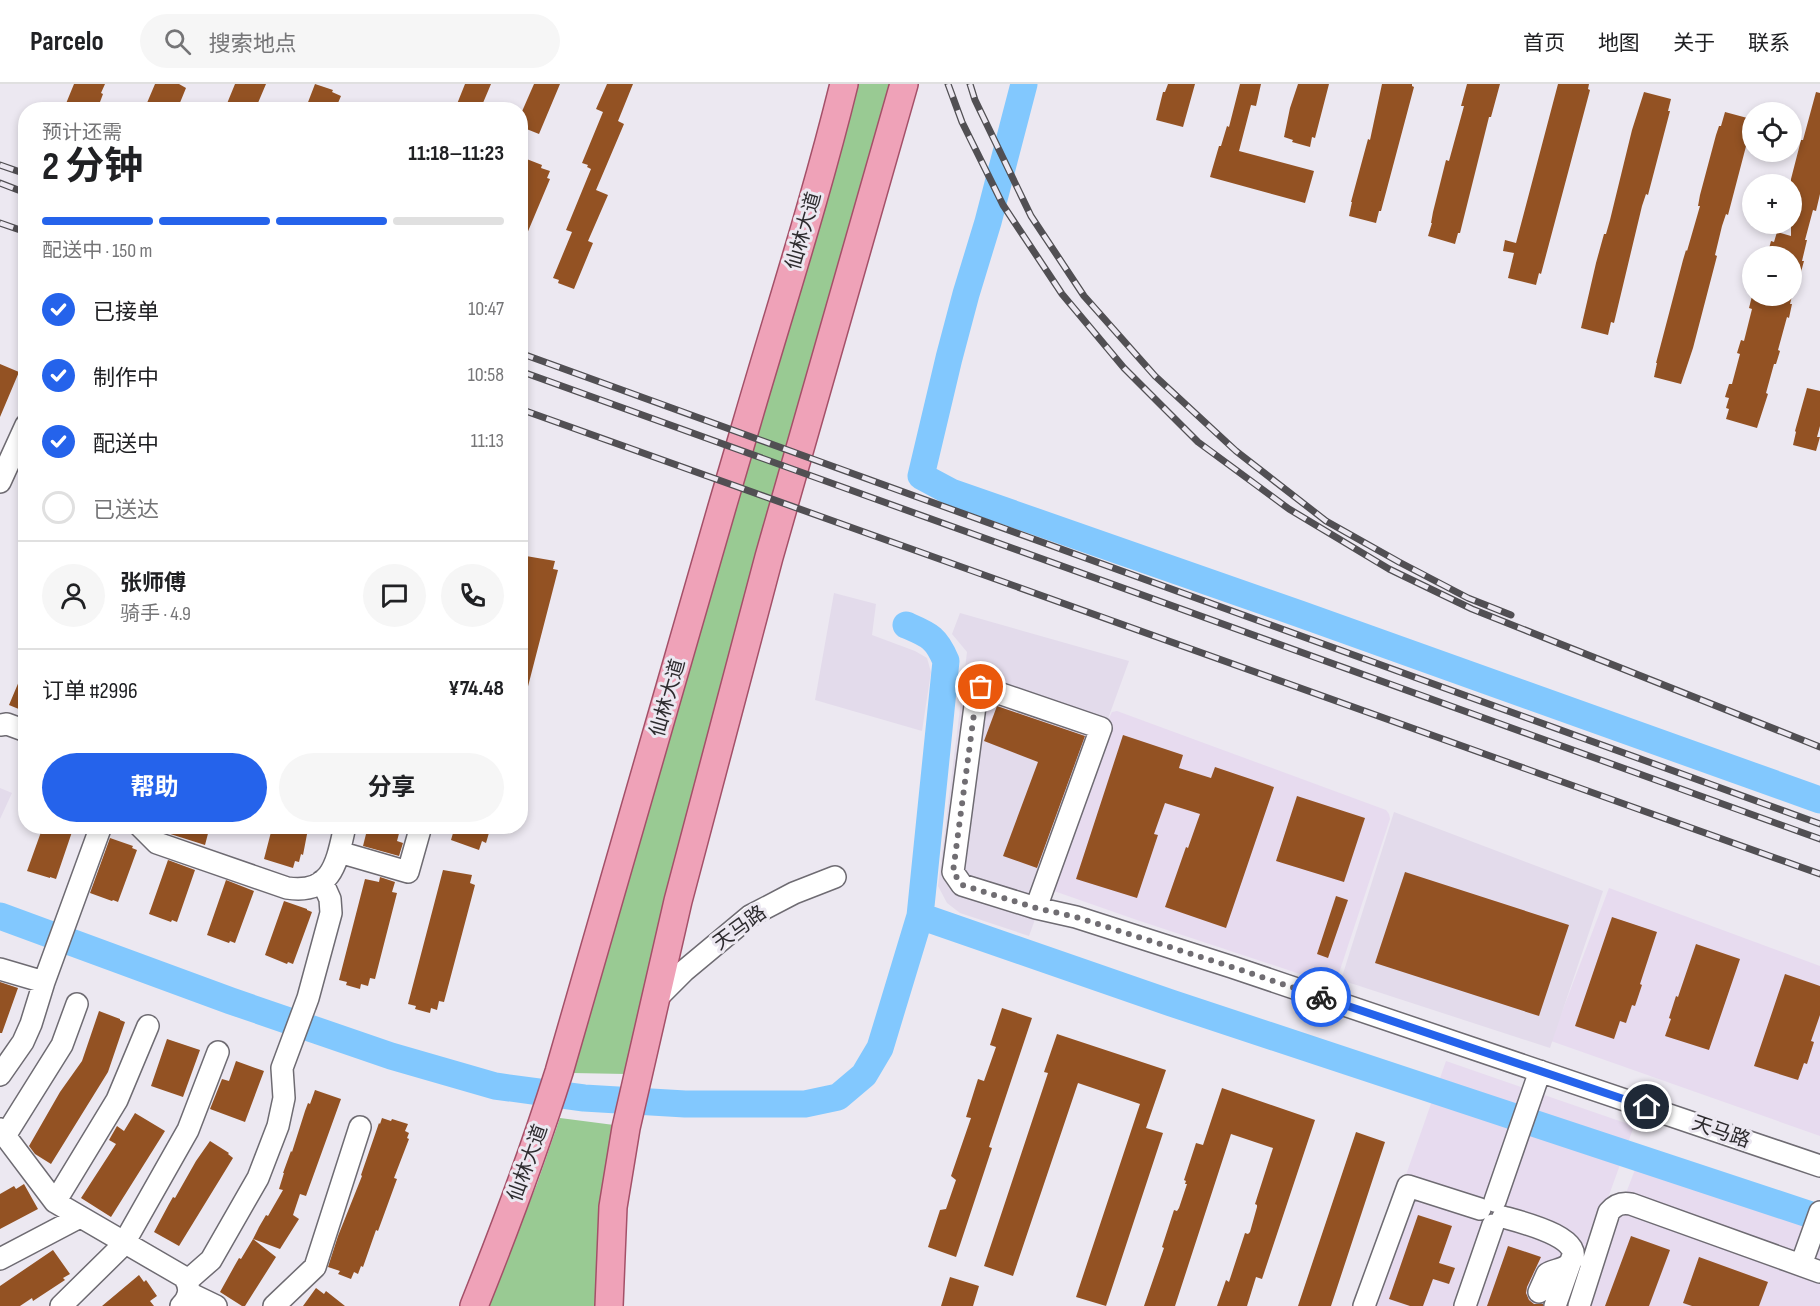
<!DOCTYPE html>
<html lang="zh">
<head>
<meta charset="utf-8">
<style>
  :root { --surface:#fff; --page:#f6f6f6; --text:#202124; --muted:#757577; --line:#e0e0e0; --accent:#2563eb }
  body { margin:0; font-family:"Sofia Sans Condensed","Noto Sans SC",sans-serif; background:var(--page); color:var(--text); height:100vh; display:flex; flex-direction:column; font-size:22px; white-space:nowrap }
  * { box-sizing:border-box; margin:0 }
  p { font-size:20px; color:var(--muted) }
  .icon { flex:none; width:33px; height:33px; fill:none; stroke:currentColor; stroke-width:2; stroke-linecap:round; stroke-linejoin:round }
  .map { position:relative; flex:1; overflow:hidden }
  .side { position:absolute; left:18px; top:18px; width:510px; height:732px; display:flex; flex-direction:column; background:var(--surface); border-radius:24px; box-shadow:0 3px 9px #0003 }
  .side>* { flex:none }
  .buttons { position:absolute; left:1742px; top:18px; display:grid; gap:12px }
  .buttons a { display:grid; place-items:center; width:60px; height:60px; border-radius:50%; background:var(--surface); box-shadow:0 3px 9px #0003; font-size:30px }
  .pin { position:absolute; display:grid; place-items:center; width:51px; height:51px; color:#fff; margin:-26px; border:3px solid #fff; border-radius:50%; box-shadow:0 2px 6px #0007 }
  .courier { position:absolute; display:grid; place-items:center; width:60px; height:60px; margin:-30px; border:4px solid #2563eb; border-radius:50%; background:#fff; color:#222; box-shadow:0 2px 8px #0007 }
  .headline em { font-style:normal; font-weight:700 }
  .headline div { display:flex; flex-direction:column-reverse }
  .headline { display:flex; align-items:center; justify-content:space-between; height:102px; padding:0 24px }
  h1 { font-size:39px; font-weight:700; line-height:45px }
  .bar { display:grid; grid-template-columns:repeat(4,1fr); gap:9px 6px; align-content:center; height:72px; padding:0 24px }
  .bar i { height:8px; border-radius:4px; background:var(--line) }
  .bar .selected { background:var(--accent) }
  .bar p { grid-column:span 4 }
  .line { display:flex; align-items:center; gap:15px; padding:0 24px; border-top:2px solid var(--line) }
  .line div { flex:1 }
  .round { display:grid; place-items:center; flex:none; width:63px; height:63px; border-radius:32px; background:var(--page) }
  ol { padding:0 24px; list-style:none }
  li { display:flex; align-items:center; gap:18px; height:66px }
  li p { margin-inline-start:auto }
  li .icon { padding:6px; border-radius:50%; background:var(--accent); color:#fff; stroke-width:4 }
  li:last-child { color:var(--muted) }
  li i { width:33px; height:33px; border:3px solid var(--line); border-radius:50% }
  .cta { display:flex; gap:12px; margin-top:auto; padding:12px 24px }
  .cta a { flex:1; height:69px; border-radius:36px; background:var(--accent); color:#fff; font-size:24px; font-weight:700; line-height:69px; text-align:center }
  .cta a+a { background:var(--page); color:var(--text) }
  header { display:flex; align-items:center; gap:36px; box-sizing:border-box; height:84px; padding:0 30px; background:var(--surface); border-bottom:2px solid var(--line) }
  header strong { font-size:28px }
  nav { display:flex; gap:33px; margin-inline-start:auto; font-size:21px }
  .search { width:420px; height:54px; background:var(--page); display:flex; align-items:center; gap:15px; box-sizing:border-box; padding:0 21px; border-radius:33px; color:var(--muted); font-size:22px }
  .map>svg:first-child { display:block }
  .commercial { fill:#e7dbef }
  .built { fill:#e3dbeb }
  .green { fill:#99ca93 }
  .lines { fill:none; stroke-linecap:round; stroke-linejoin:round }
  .river { stroke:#82c8fe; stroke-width:27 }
  .building { fill:#935223 }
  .minor-casing { stroke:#6e6b72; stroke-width:24 }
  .major-casing { stroke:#a45068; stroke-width:30 }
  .minor { stroke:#fff; stroke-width:21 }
  .major { stroke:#efa2b8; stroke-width:27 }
  .rail-casing { stroke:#514f53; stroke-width:7 }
  .rail { stroke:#ece8f1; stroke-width:4.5; stroke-dasharray:14; stroke-linecap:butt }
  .done { stroke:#706d72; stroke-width:6; stroke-dasharray:0 10.8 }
  .route { stroke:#2563eb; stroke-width:8 }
  .labels { text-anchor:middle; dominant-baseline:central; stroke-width:6; stroke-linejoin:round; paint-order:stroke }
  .street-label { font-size:20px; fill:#2d2b2e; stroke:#ece8f1 }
</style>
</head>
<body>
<header>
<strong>Parcelo</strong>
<div class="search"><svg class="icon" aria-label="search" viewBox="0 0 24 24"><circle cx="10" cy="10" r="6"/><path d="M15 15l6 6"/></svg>搜索地点</div>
<nav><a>首页</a><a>地图</a><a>关于</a><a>联系</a></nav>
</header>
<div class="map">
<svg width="1820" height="1222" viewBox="0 0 1820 1222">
  <rect width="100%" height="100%" fill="#ece8f1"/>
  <!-- commercial -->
  <path class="commercial" d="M1117,627L1386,726L1389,730L1390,735L1337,895L1333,899H1327L1134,835L1054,807L1050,803L1109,634L1112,628Z
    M1609,804L1820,882V1052L1551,957Z
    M1446,977L1634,1042L1569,1222H1360Z
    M1636,1083L1820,1142V1222H1583Z"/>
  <!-- built -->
  <path class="built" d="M834,509L876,520L872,551L915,567L927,574L931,588L922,647L815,616Z
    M960,529L1129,577L1029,852L960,829L947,819L938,802L967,568L952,550Z
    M0,704L12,709L0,735Z
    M1394,728L1603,807L1550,964L1341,896Z"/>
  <!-- green -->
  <path class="green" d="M852,0H891L626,990L573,989L668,662Z
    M560,1034L614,1041L601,1113L597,1193V1222H487L537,1100Z"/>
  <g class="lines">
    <!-- river -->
    <path class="river" d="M1024,0L988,138L966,210L949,274L921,392L951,408L1300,530L1820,716
      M0,832L231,917L391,972L495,1002L584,1014L685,1020H805L838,1013L864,991L880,964L920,832L946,577C936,553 929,551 906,541
      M920,832L1171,919L1820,1134"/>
  </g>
  <!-- building -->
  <path class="building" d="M74,0H105L101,9L103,10L97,26H72L65,22Z
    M155,0H179L186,4L177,26H144Z
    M235,0H266L255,26H227L228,22H226Z
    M315,0L333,6L332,8L341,12L335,26H305Z
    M465,0H491L480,26H462L463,22L457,20Z
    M534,0H560L539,50L524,44L525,42L520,40V32Z
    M607,0H633L618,37L624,40L596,106L608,111L588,157L593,159L574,205L558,199L559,196L553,194L572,148L566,146L591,85L587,83L588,81L582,79L603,28L596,25Z
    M1168,0H1195L1183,43L1156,36L1163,8H1165Z
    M1240,0H1261L1256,22L1251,21L1239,67L1314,87L1305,119L1210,93L1219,62H1221L1227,42L1229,43Z
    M1298,0H1329L1315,54L1312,53L1310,63L1292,58L1293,56L1284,53L1290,24Z
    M1382,0H1412V2L1414,3L1381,127H1379L1376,139L1349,132L1352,118H1351L1368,55L1370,56Z
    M1467,0H1500L1491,33H1489L1460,149H1458L1455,160L1428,152L1432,139H1431L1433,128L1446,76L1449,77L1464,22H1461Z
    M1558,0H1589L1588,5L1590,6L1541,190L1539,189L1536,201L1508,194L1514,169L1503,167L1505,156L1516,159Z
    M1644,8L1671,15L1668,27H1670L1648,111L1646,110L1642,122L1614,239L1611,238L1608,251L1581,244L1596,179L1604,150H1606L1610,136L1632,46Z
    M1816,8L1820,9V110L1816,127L1813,126L1805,156H1807L1802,177H1804L1795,210H1791V172H1767L1771,157L1774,158L1777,148L1791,152V95L1801,56H1803Z
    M1725,28L1751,35L1748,47H1750L1728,131L1726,130L1722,142L1715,171L1717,172L1693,264L1681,300L1654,293L1657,279H1656L1683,176L1686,166L1687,167L1700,122H1698L1700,111L1716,51L1719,42H1721Z
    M524,74L542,81L541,84L550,87L547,94L550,95L521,164L520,83Z
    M1752,212H1792L1790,220H1792L1789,234L1787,233L1778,266L1780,267L1776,280H1774L1766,309L1768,310L1757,344L1726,335L1729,325L1726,324L1729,314L1725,313L1729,300H1732L1740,270L1737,269L1741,256L1744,257L1752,225L1749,224Z
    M0,280L19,288L0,333Z
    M1807,304L1820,307V342L1817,353H1820L1816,367L1793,361L1796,348L1795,347Z
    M526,472L555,477L553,485L558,486L525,614H520V492Z
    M25,583H26V628L9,621Z
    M997,622L1085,652L1037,784L1003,772L1038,678L984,657Z
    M1123,651L1183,671L1179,684L1211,694L1215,683L1274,703L1226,844L1165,823L1186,763L1188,764L1200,730L1165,719L1154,750L1158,751L1137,814L1076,795Z
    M1297,712L1365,734L1344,798L1276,777Z
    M45,742H74L56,795L50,793V794L27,787L41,748L43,749Z
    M159,742H210L205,761L164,748Z
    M275,742H304L303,744L308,745L303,771L301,770L299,778L295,777L293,784L264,775L271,748L273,749Z
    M368,742H401L397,757L403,759L399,772L363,762Z
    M455,742H491L486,759L482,757L479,766L451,756Z
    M110,754L133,762L132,764L137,766L118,818L113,816L112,817L90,809Z
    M168,776L195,786L177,838L172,836L171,838L149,830Z
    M443,786L472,791L470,799L475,801L444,918L439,917L437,926L431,924L430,929L415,925L416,922L408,920Z
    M1405,788L1569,841L1539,932L1375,879Z
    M380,793L395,798L392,808L397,809L375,895L370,894L368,902L361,900L360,905L346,901L347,898L339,896L365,795L379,798Z
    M226,796L254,807L235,859L230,857L229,859L207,851Z
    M1336,812L1348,816L1328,874L1317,870Z
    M284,817L307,825V826L312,828L293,880L288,878L287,880L265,871Z
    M1612,833L1657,848L1640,900L1642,901L1635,922L1632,921L1626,939L1620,937L1614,955L1575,942Z
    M1696,860L1740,875L1709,966L1665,952L1671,935L1669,934L1676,912L1678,913Z
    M1785,890L1820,902V931L1811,957L1814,958L1807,980L1804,979L1798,996L1754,982Z
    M0,898L18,904L2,949H0Z
    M1002,924L1032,934L989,1063L992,1064L956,1173L928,1163L940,1126L946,1125L956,1096L951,1092L971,1034L966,1033L978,995L984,997L996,963L990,961Z
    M99,927L120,935V936L125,938L108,988L51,1080L35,1070L29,1062L60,1008L82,977Z
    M1057,950L1166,986L1146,1044L1163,1049L1106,1222L1076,1213L1140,1020L1078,999L1013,1192L984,1182L1048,989L1044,988Z
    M167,955L200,966L183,1013L151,1002Z
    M236,977L264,987L245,1038L210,1025L222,995L229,997Z
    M1222,1004L1315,1036L1262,1195L1256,1193L1247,1222H1217L1226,1196L1229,1198L1245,1149L1248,1150L1250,1148L1257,1123V1121L1255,1120L1273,1064L1231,1050L1175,1222H1144L1164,1164L1162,1163L1174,1126L1177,1127L1179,1124L1187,1100H1185L1186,1097L1184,1096L1196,1059L1203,1061Z
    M315,1006L341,1015L306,1112L300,1110L293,1131L299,1135L280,1165L253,1155L259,1143L266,1131L268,1132L283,1106L279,1105L284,1089H283L291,1067L292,1068L305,1027L308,1019L310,1020Z
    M135,1029L165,1047L111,1133L81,1114L116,1060L109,1056L117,1042L124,1047Z
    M382,1034L391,1037L392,1035L408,1040L405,1047L409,1049L407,1054L409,1055L394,1094L397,1095L378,1147L376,1146L363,1183L361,1182L358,1190L354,1188L351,1195L338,1190L340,1187L328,1183L338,1152L362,1092L361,1091L379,1039L380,1040Z
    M1356,1048L1385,1058L1361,1131L1331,1222H1298Z
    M210,1057L229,1069L228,1070L233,1074L179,1162L154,1148L169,1120L173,1113L175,1114L196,1077Z
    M24,1100L38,1125L0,1145V1110L14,1102L16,1105Z
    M1418,1131L1452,1142L1439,1179L1455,1184L1449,1200L1433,1195L1423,1222H1410L1389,1215Z
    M1631,1152L1670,1166L1649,1222H1605Z
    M253,1155L276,1173L245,1222H242L220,1208L235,1181L239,1174L241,1175Z
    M1508,1162L1541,1173L1527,1203L1526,1209L1529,1216L1534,1220H1543V1222H1487Z
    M53,1166L70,1190L63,1194L65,1196L33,1217L32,1214L20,1222H0V1202Z
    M1699,1173L1768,1198L1759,1222H1692L1683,1219Z
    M139,1191L144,1198L146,1196L157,1212L150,1217L154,1222H102Z
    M950,1193L979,1202L973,1222H941Z
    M316,1204L324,1210L326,1207L345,1222H303Z"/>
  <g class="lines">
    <!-- minor casing -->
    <g class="minor-casing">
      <path id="minor" d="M0,398L26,341
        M981,603L1101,644L1036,824L962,801L953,788L977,607Z
        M0,641L7,640L26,647
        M140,742L157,759L287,804C333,811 337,777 345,742
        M339,768L408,788L421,742
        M1036,824L1076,833L1232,883L1820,1082
        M0,885L44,898
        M657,914L684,887L750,832L794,809L835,793
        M0,991L23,958L31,940L44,898L101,742
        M0,1045L55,1118L184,1193C191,1203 190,1213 181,1222
        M5,1052L62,961L77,920
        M1495,1117L1540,987
        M55,1118L117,1016L148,942
        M1503,1133C1517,1137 1594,1155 1568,1181C1562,1186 1553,1186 1547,1190L1539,1208
        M124,1159L188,1046L218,968
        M0,1175L80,1133
        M1801,1181L1820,1128
        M187,1197L211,1176L258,1094L278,1042L284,1014L282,984L308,914L331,829L330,815L322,797
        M189,1209L216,1222
        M61,1222L125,1159
        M274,1222L315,1183L360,1043
        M1364,1222L1408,1102L1480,1125
        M1465,1222L1493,1141
        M1555,1222L1572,1174
        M1579,1222L1609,1128C1615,1121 1621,1118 1631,1120L1820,1188"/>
    </g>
    <!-- major casing -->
    <g class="major-casing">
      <path id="major" d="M474,1222C505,1145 534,1067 559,988C623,771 683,554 747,338C780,225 816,114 844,0
        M609,1222L613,1123L626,1044L678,817L769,473L904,0"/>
    </g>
    <!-- minor -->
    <use href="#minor" class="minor"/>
    <!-- major -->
    <use href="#major" class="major"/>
    <!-- rail casing -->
    <g class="rail-casing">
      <path id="rail" d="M948,0L962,38L1003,121L1062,210L1124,284L1198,358L1289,425L1389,485L1472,525L1820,663
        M970,0L975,16L1031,132L1084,212L1155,292L1236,367L1326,437L1399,478L1468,514L1511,531
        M0,81L26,90
        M0,99L26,109
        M0,139L26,148
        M520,269L1820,740
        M520,287L1820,755
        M520,325L1820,790"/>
    </g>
    <!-- rail -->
    <use href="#rail" class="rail"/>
  </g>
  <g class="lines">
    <!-- done -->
    <path class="done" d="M981,603L977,607L953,788L962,801L1036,824L1076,833L1232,883L1321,913"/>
    <!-- route -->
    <path class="route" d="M1321,913L1647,1023"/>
  </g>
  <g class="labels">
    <!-- street labels -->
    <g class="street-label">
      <text transform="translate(804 147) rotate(-74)">仙林大道</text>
      <text transform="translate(668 614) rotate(-74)">仙林大道</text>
      <text transform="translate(740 844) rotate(-36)">天马路</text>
      <text transform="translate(1721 1048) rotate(19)">天马路</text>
      <text transform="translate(528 1079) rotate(-70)">仙林大道</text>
    </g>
  </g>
</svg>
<div class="buttons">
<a><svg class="icon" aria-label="locate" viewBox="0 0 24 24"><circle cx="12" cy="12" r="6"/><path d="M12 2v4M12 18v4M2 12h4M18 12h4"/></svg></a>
<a>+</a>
<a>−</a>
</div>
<div class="pin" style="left:981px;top:603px;background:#ea580c"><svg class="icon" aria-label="bag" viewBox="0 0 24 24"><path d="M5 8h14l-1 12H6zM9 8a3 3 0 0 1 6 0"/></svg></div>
<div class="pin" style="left:1647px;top:1023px;background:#1f2937"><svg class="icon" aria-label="home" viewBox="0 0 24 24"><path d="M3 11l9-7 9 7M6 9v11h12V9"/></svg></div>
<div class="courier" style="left:1321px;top:913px"><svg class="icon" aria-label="bike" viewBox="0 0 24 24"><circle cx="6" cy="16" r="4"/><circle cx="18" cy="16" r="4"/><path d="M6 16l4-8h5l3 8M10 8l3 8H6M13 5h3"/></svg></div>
<section class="side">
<div class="headline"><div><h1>2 分钟</h1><p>预计还需</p></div><em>11:18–11:23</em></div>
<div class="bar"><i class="selected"></i><i class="selected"></i><i class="selected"></i><i></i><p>配送中 · 150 m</p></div>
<ol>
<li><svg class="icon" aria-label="check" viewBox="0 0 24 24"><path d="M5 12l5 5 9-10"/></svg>已接单<p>10:47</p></li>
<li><svg class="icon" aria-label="check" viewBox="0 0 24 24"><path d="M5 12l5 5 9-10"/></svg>制作中<p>10:58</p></li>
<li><svg class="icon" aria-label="check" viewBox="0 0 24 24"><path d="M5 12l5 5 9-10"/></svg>配送中<p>11:13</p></li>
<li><i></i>已送达</li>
</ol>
<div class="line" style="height:108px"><a class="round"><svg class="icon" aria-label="person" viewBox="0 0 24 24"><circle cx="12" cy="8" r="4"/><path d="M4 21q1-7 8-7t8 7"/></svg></a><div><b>张师傅</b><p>骑手 · 4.9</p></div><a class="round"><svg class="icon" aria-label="chat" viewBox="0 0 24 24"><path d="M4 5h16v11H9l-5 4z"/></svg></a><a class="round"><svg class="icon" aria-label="phone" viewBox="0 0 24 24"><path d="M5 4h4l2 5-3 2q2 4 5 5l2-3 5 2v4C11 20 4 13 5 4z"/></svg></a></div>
<div class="line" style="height:78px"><div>订单 #2996</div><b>¥74.48</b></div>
<div class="cta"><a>帮助</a><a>分享</a></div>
</section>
</div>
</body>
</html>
